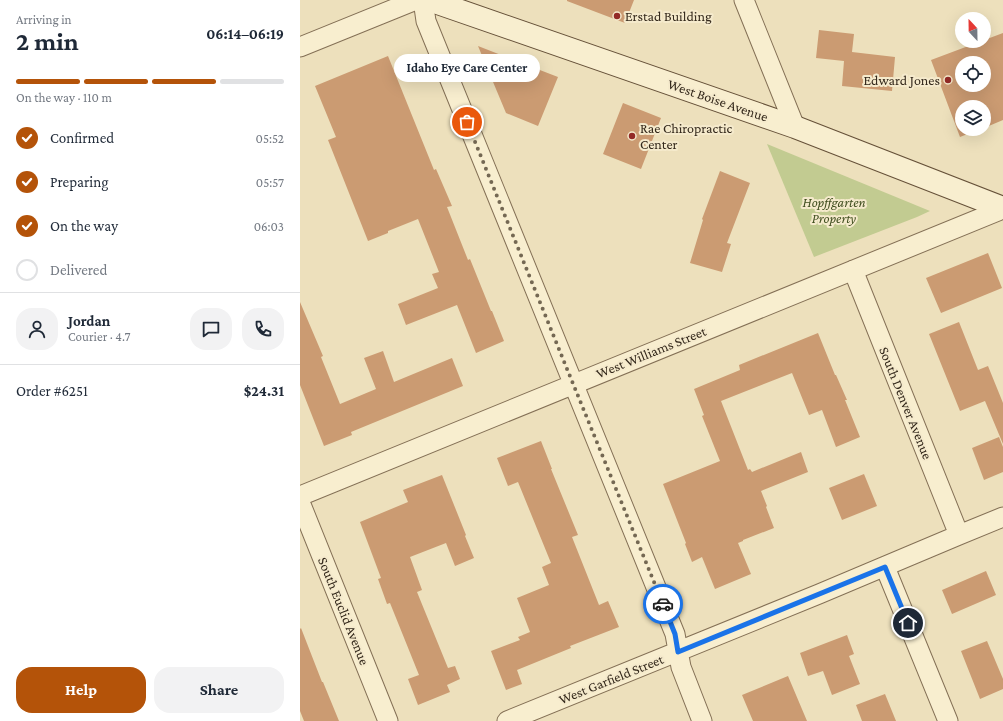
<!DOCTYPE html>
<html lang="en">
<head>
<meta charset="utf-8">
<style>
  :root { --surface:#fff; --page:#f2f2f3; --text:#1f2937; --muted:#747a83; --line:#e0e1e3; --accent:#b45309 }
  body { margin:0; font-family:"Crimson Pro",serif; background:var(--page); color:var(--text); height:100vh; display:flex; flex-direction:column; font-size:15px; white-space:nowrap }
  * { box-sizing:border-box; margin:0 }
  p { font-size:13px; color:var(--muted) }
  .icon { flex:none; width:22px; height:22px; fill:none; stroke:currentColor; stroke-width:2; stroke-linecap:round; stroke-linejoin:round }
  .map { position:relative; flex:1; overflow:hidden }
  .drawer { display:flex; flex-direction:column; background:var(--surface); width:300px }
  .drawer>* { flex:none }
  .needle { width:26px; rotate:338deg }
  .fabs { position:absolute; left:655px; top:12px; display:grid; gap:8px }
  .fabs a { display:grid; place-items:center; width:36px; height:36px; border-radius:50%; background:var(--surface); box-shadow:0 4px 16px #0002; font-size:20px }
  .pin { position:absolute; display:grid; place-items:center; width:34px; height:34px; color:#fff; margin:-17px; border:2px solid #fff; border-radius:50%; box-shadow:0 1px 4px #0007 }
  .courier { position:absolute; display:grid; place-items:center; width:40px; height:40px; margin:-20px; border:3px solid #1a73e8; border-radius:50%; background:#fff; color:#222; box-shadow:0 1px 5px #0007 }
  .bubble { position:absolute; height:28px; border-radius:14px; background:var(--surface); box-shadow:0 4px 16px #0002; font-size:13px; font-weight:700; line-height:28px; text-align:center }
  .overview em { font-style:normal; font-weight:700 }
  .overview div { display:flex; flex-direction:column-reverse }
  .overview { display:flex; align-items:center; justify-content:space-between; height:68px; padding:0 16px }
  h1 { font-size:26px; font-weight:700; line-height:30px }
  .bar { display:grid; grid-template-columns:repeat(4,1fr); gap:6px 4px; align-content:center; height:48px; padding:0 16px }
  .bar i { height:5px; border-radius:3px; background:var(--line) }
  .bar .current { background:var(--accent) }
  .bar p { grid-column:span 4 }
  .line { display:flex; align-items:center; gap:10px; padding:0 16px; border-top:1px solid var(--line) }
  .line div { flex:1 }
  .round { display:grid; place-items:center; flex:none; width:42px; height:42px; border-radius:16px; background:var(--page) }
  ol { padding:0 16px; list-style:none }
  li { display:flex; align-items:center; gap:12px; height:44px }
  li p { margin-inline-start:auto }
  li .icon { padding:4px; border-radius:50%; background:var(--accent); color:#fff; stroke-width:4 }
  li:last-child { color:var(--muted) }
  li i { width:22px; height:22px; border:2px solid var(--line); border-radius:50% }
  .cta { display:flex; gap:8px; margin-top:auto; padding:8px 16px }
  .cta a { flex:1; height:46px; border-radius:16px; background:var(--accent); color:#fff; font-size:16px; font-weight:700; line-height:46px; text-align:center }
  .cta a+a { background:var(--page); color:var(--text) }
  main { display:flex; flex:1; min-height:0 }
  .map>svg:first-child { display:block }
  .green { fill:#c2cb91 }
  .building { fill:#cb9b72; fill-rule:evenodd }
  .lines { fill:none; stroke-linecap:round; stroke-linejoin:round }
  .street-casing { stroke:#847056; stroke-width:21 }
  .secondary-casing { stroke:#665139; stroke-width:24 }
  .street { stroke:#f8eecf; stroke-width:19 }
  .secondary { stroke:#f8eecf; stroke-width:22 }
  .done { stroke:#746853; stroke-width:4; stroke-dasharray:0 7.2 }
  .route { stroke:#1a73e8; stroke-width:5 }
  .poi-dot { fill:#932a26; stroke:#f5eacc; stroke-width:1.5 }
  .labels { text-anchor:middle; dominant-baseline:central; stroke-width:4; stroke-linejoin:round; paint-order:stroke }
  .poi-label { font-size:14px; fill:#33281b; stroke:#f5eacc; text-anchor:start }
  .street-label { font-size:14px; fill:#33281b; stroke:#f5eacc }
  .park-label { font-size:14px; font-style:italic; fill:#425021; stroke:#f5eacc }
</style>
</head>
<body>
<main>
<section class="drawer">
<div class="overview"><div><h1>2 min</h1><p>Arriving in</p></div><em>06:14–06:19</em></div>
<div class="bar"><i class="current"></i><i class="current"></i><i class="current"></i><i></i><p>On the way · 110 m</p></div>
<ol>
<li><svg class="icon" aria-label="check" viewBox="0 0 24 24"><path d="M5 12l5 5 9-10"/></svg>Confirmed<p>05:52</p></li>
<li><svg class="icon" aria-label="check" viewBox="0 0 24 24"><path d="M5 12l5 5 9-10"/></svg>Preparing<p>05:57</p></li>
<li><svg class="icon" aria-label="check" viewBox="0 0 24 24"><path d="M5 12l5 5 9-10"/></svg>On the way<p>06:03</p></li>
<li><i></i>Delivered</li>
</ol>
<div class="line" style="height:72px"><a class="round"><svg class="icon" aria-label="person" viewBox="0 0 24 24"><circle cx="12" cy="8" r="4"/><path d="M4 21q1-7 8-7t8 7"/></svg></a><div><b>Jordan</b><p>Courier · 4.7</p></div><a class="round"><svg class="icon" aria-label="chat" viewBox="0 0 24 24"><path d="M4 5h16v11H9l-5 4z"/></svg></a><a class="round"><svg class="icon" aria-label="phone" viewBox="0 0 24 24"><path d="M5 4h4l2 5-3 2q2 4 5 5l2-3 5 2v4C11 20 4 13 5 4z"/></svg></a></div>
<div class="line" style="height:52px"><div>Order #6251</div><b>$24.31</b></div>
<div class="cta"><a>Help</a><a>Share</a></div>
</section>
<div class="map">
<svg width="703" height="721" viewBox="0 0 703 721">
  <rect width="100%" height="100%" fill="#ede0bc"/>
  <!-- green -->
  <path class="green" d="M467,144L630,211L617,217L514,257Z"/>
  <!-- building -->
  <path class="building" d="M267,0H334L325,23L267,1Z
    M519,30L554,34L552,52L595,57L592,91L542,86L544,61L516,58Z
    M703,33V120L684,128V107H662V129H680L660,137L631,60ZM662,63H684V85H662Z
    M178,46L258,77L238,126L206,113Z
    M88,56L134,170L136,169L152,206L147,207L168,260L170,259L191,311H192L204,341L176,353L157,305L106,325L98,304L138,288L132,274L139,272L118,219L88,231V233L68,241L28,140L36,137L15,86Z
    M323,103L361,118L341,169L303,154Z
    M420,171L450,183L427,243L431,244L422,272L390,263L403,220L402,219Z
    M688,253L702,288L641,313L626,278Z
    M0,302L23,356L21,357L40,404L76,389L64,358L83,351L94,382L152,358L163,386L51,432L52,435L24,446L0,385Z
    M659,322L678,370L688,366L703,403V444L685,401L660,411L629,334Z
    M518,333L535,375H536L547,400H545L560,437L536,447L522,410L509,415L492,373L421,401L448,470L450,469L452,472L501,452L508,472L461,491L467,506L466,507L474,528L443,540V541L438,543L451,574L415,589L402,557L392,562L385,544L386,543L363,484L420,461L402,416L404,415L394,389L440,370L439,365Z
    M699,437L703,447V472L684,480L672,448Z
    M241,441L252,469H251L278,535L272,537L299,605L308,601L319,627L270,646L271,648L217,670L222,684L206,690L191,651L220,640L218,637L230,632L217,598L249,585L242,567L251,563L218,482L208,486L197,458Z
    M564,474L577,506L542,520L529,488Z
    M142,475L166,535L165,536L174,558L155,566L146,543L110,557L122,590L117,592L148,668L155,666L160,679L147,685L150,692L118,705L108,679L119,675L90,603L87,604L78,579L81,578L60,522L108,502L103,490Z
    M686,571L696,595L652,614L642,590Z
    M1,628L22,682H23L39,721H4L0,711V629Z
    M547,635L554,654L549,656L560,684L532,695L523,671L508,676L500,653Z
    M687,641L703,679V689L680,699L661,651Z
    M488,676L507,721H453L442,695Z
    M585,694L596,721H562L556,705Z"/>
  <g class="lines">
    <!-- street casing -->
    <g class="street-casing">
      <path id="street" d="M123,0L126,21L375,634L381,667L402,721
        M444,0L495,127
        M0,47L116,0
        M553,270L659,535
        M0,496L703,209
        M0,502L88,721
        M585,567L648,721
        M207,721L519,594L659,535L703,517"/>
    </g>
    <!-- secondary casing -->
    <g class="secondary-casing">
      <path id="secondary" d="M129,0L495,127L703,208"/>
    </g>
    <!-- street -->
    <use href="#street" class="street"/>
    <!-- secondary -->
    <use href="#secondary" class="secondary"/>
  </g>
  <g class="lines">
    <!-- done -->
    <path class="done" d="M167,122L265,364L363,604"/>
    <!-- route -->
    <path class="route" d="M363,604L375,634L378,652L585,567L608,623"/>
  </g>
  <!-- markers -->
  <g class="poi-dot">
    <circle cx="317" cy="16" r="4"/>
    <circle cx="648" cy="80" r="4"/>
    <circle cx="332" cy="136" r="4"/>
  </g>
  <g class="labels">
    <!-- poi labels -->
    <g class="poi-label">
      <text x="325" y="16">Erstad Building</text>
      <text x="640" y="80" text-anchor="end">Edward Jones</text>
      <text x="340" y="128">Rae Chiropractic<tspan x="340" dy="16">Center</tspan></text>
    </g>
    <!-- street labels -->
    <g class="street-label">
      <text transform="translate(418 100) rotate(19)">West Boise Avenue</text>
      <text transform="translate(351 352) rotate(-22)">West Williams Street</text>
      <text transform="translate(606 403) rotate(68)">South Denver Avenue</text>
      <text transform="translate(44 611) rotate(68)">South Euclid Avenue</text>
      <text transform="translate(311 679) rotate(-22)">West Garfield Street</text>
    </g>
    <!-- park labels -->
    <g class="park-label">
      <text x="534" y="202">Hopffgarten<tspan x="534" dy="16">Property</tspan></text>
    </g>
  </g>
</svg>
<div class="fabs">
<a><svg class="needle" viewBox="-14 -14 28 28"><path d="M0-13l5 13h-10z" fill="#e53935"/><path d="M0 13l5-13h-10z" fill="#747a83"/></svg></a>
<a><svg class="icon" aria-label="locate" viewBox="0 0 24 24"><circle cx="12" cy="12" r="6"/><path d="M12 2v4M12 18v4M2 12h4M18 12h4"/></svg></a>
<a><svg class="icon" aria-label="layers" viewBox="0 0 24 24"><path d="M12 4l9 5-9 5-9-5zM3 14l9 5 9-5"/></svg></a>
</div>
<div class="pin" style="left:167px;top:122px;background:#ea580c"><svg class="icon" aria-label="bag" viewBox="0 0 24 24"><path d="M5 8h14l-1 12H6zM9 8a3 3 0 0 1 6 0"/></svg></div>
<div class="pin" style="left:608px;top:623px;background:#1f2937"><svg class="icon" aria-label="home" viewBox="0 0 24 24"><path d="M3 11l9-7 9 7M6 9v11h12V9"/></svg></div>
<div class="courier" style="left:363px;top:604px"><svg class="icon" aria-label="car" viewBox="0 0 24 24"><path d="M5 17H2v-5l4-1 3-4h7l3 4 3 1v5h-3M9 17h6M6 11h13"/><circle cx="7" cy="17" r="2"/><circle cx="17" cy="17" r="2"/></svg></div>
<div class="bubble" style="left:94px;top:54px;width:146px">Idaho Eye Care Center</div>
</div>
</main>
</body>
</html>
